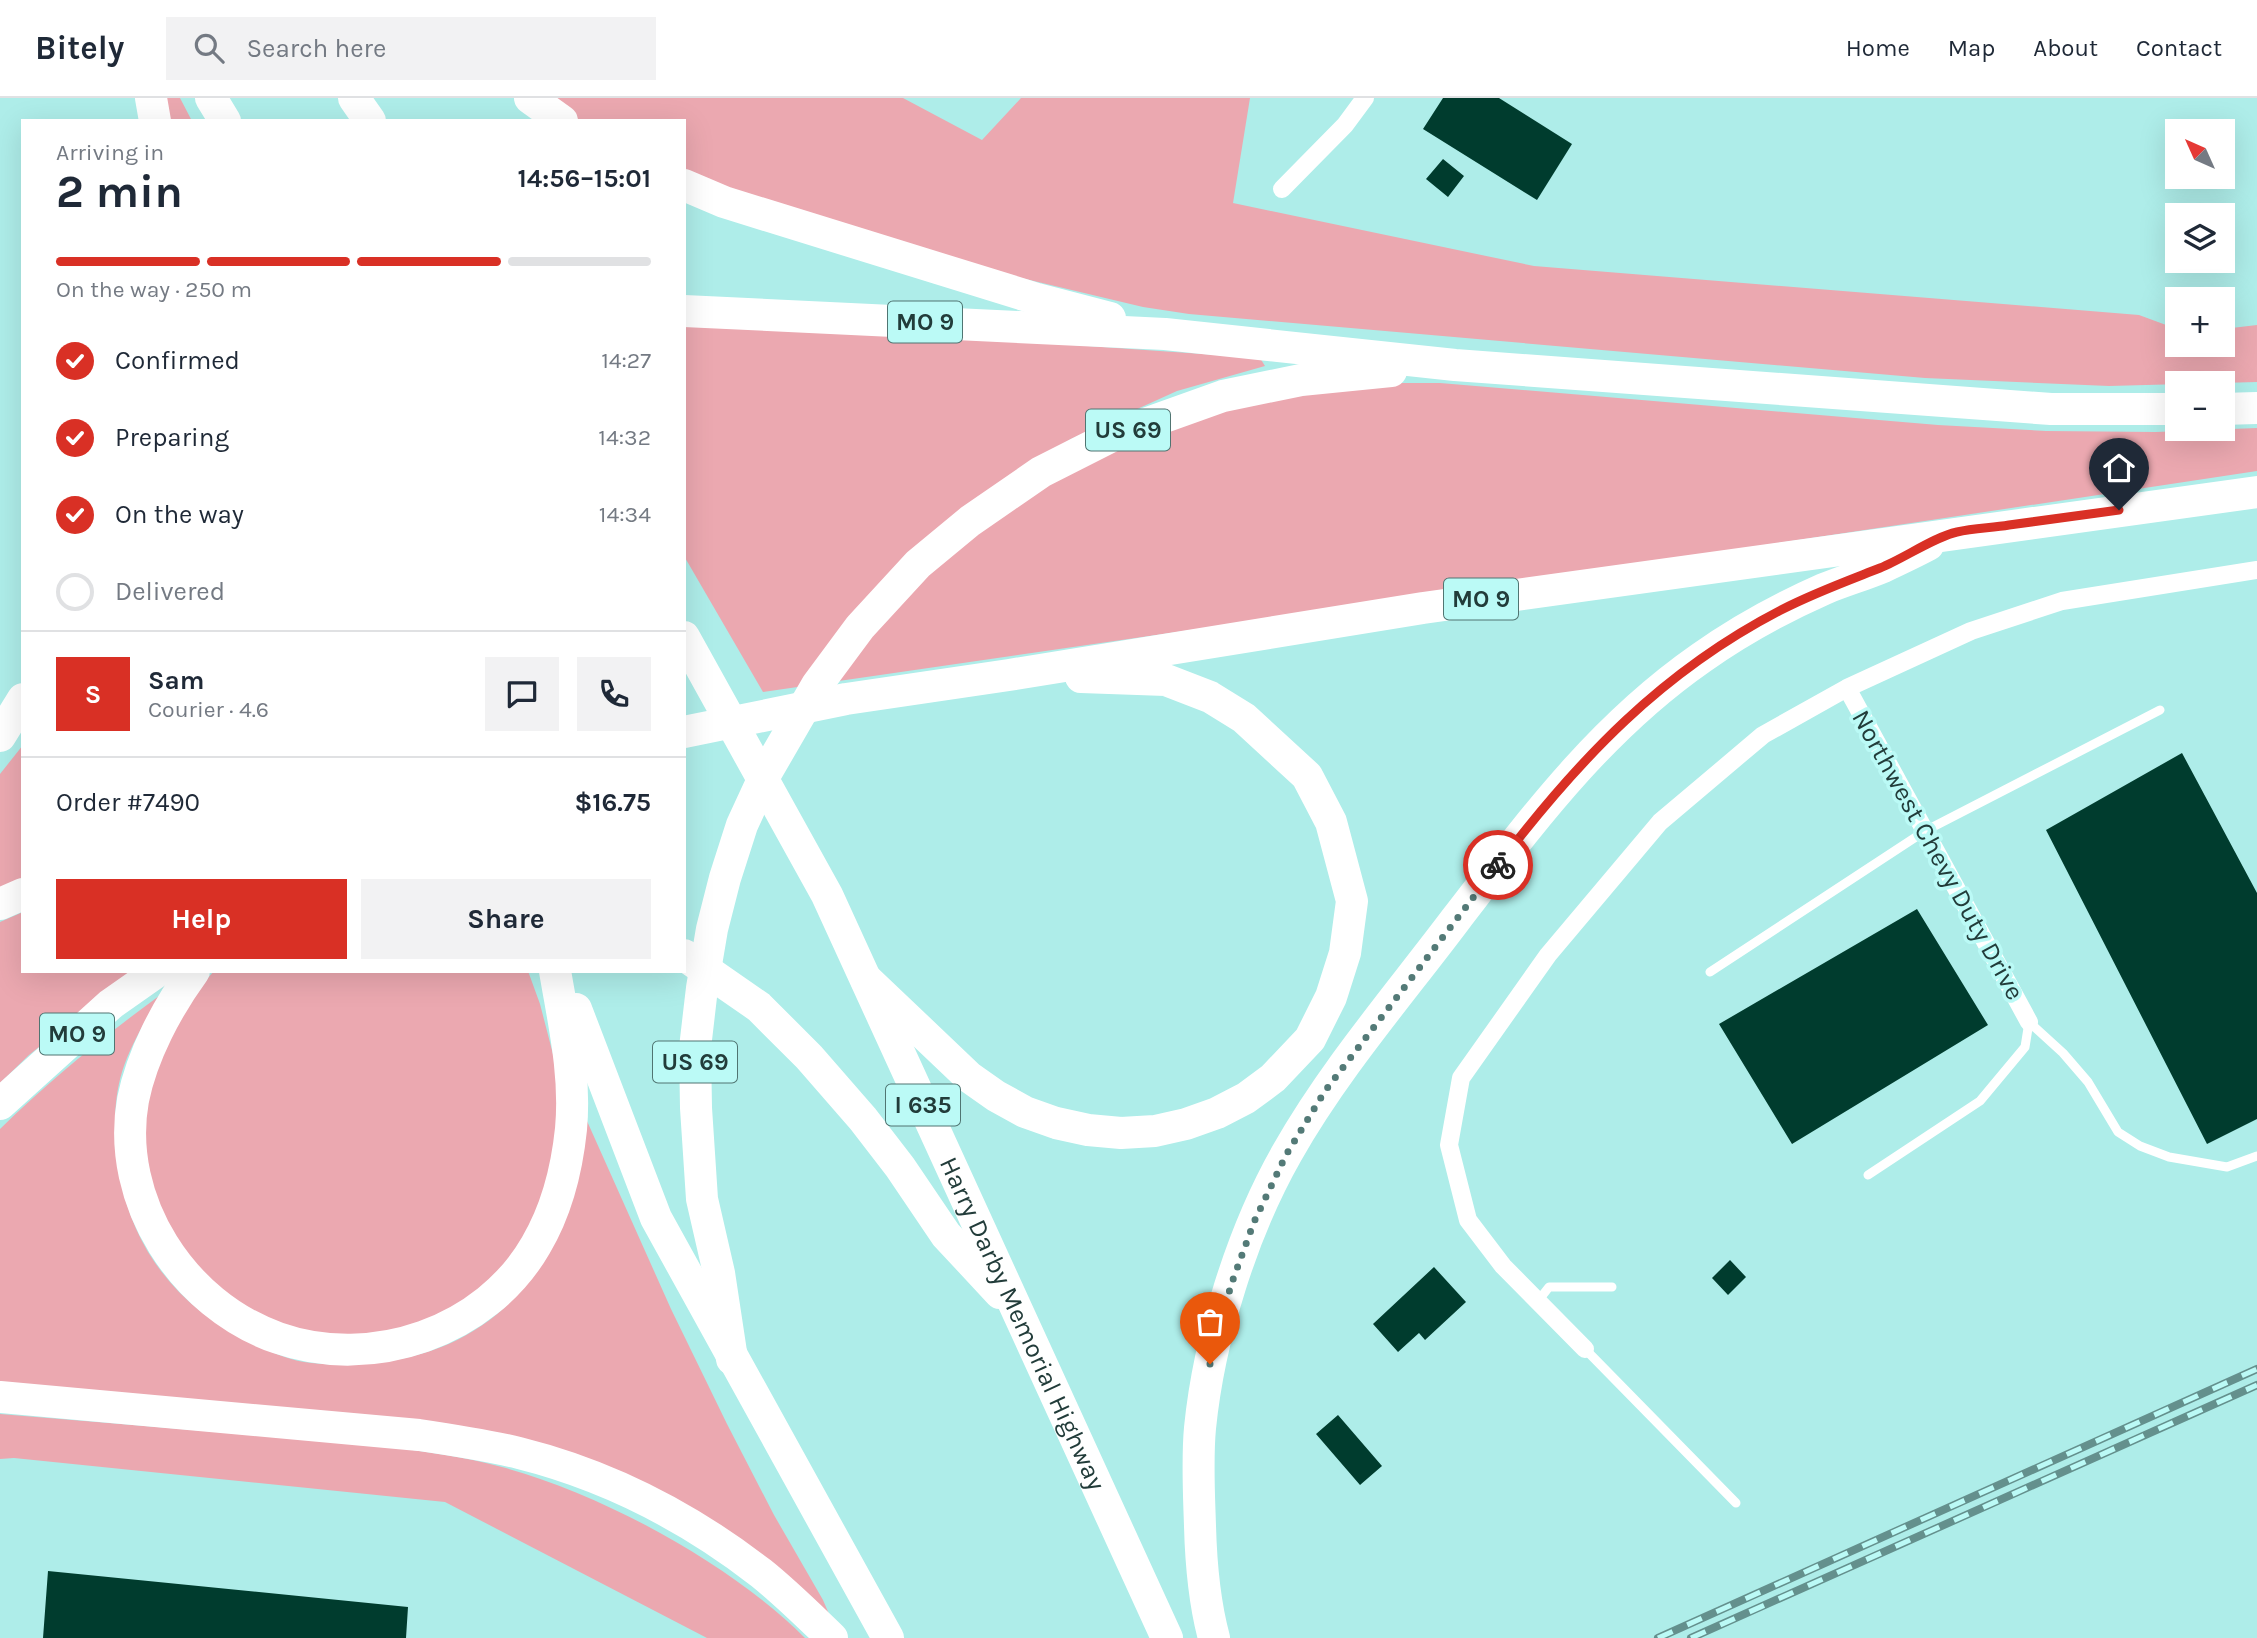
<!DOCTYPE html>
<html lang="en">
<head>
<meta charset="utf-8">
<style>
  :root { --surface:#fff; --page:#f2f2f3; --text:#1f2937; --muted:#747a83; --line:#e0e1e3; --accent:#d93025 }
  body { margin:0; font-family:Karla,sans-serif; background:var(--page); color:var(--text); height:100vh; display:flex; flex-direction:column; font-size:26px; white-space:nowrap }
  * { box-sizing:border-box; margin:0 }
  p { font-size:23px; color:var(--muted) }
  .icon { flex:none; width:38px; height:38px; fill:none; stroke:currentColor; stroke-width:2; stroke-linecap:round; stroke-linejoin:round }
  .map { position:relative; flex:1; overflow:hidden }
  .panel { position:absolute; left:21px; top:21px; width:665px; height:854px; display:flex; flex-direction:column; background:var(--surface); border-radius:0px; box-shadow:0 7px 28px #0002 }
  .panel>* { flex:none }
  .needle { width:46px; rotate:315deg }
  .buttons { position:absolute; left:2165px; top:21px; display:grid; gap:14px }
  .buttons a { display:grid; place-items:center; width:70px; height:70px; border-radius:0px; background:var(--surface); box-shadow:0 7px 28px #0002; font-size:35px }
  .pin { position:absolute; display:grid; place-items:center; width:60px; height:60px; color:#fff; margin:-72px -30px; border-radius:50% 50% 50% 0; rotate:-45deg; box-shadow:0 0 7px #0007 }
  .pin .icon { rotate:45deg }
  .courier { position:absolute; display:grid; place-items:center; width:70px; height:70px; margin:-35px; border:5px solid #d93025; border-radius:50%; background:#fff; color:#222; box-shadow:0 2px 9px #0007 }
  .headline em { font-style:normal; font-weight:700 }
  .headline div { display:flex; flex-direction:column-reverse }
  .headline { display:flex; align-items:center; justify-content:space-between; height:119px; padding:0 35px }
  h1 { font-size:46px; font-weight:700; line-height:52px }
  .bar { display:grid; grid-template-columns:repeat(4,1fr); gap:10px 7px; align-content:center; height:84px; padding:0 35px }
  .bar i { height:9px; border-radius:5px; background:var(--line) }
  .bar .on { background:var(--accent) }
  .bar p { grid-column:span 4 }
  .line { display:flex; align-items:center; gap:18px; padding:0 35px; border-top:2px solid var(--line) }
  .line div { flex:1 }
  .round { display:grid; place-items:center; flex:none; width:74px; height:74px; border-radius:0px; background:var(--page) }
  ol { padding:0 35px; list-style:none }
  li { display:flex; align-items:center; gap:21px; height:77px }
  li p { margin-inline-start:auto }
  li .icon { padding:7px; border-radius:50%; background:var(--accent); color:#fff; stroke-width:4 }
  li:last-child { color:var(--muted) }
  li i { width:38px; height:38px; border:4px solid var(--line); border-radius:50% }
  .action { display:flex; gap:14px; margin-top:auto; padding:14px 35px }
  .action a { flex:1; height:80px; border-radius:0px; background:var(--accent); color:#fff; font-size:28px; font-weight:700; line-height:80px; text-align:center }
  .action a+a { background:var(--page); color:var(--text) }
  header { display:flex; align-items:center; gap:42px; box-sizing:border-box; height:98px; padding:0 35px; background:var(--surface); border-bottom:2px solid var(--line) }
  header strong { font-size:33px }
  nav { display:flex; gap:38px; margin-inline-start:auto; font-size:24px }
  .search { width:490px; height:63px; background:var(--page); display:flex; align-items:center; gap:18px; box-sizing:border-box; padding:0 24px; border-radius:0px; color:var(--muted); font-size:26px }
  .map>svg:first-child { display:block }
  .green { fill:#eba8b0 }
  .building { fill:#003c2e }
  .lines { fill:none; stroke-linecap:round; stroke-linejoin:round }
  .service { stroke:#fff; stroke-width:9 }
  .minor { stroke:#fff; stroke-width:18 }
  .motorway { stroke:#fff; stroke-width:32 }
  .rail-casing { stroke:#64908d; stroke-width:8 }
  .rail { stroke:#bbfaf6; stroke-width:5; stroke-dasharray:16; stroke-linecap:butt }
  .done { stroke:#537a77; stroke-width:7; stroke-dasharray:0 12.6 }
  .route { stroke:#d93025; stroke-width:9 }
  .labels { text-anchor:middle; dominant-baseline:central; stroke-width:7; stroke-linejoin:round; paint-order:stroke }
  .shield { fill:#bbfaf6; stroke:#507572; stroke-width:2 }
  .shield-label { font-size:24px; font-weight:bold; fill:#223c3a }
  .street-label { font-size:26px; fill:#223c3a; stroke:#bbfaf6 }
</style>
</head>
<body>
<header>
<strong>Bitely</strong>
<div class="search"><svg class="icon" aria-label="search" viewBox="0 0 24 24"><circle cx="10" cy="10" r="6"/><path d="M15 15l6 6"/></svg>Search here</div>
<nav><a>Home</a><a>Map</a><a>About</a><a>Contact</a></nav>
</header>
<div class="map">
<svg width="2257" height="1540" viewBox="0 0 2257 1540">
  <rect width="100%" height="100%" fill="#aeede9"/>
  <!-- green -->
  <path class="green" d="M158,0H180L192,23H163Z
    M543,0H903L982,42L1021,0H1250L1233,105L1534,168L2139,217L2177,231V247H2222L2223,231L2257,227V284L2109,288L1925,280L1189,216L1143,209L1013,178L684,78V23H576Z
    M684,220L1260,260L1265,268L1177,293L1071,341L1017,373L913,488L990,423L1086,364L1227,309L1385,285H1440L1938,327L2046,333L2156,334L2257,330V373L1460,493L763,594L684,458Z
    M23,647V784L0,793V676Z
    M23,814V873H134L29,957L0,985V824Z
    M214,873H528L540,906L554,960L560,1024L548,1095L512,1161L459,1211L393,1236L326,1238L266,1222L203,1179L158,1114L143,1040L154,967L187,904Z
    M159,898C146,922 130,948 122,974C112,1007 114,1046 120,1079C135,1156 180,1209 249,1244C266,1252 285,1261 304,1264C328,1268 353,1266 378,1264C426,1260 476,1239 510,1204C562,1151 579,1095 587,1023L671,1211L727,1326L774,1417L823,1502L832,1523L611,1377L0,1290V1031C50,982 103,939 159,898Z
    M0,1316L387,1348C426,1354 465,1359 502,1369C603,1396 731,1466 805,1540H707L445,1404L14,1360L0,1361Z"/>
  <!-- building -->
  <path class="building" d="M1443,0H1499L1572,46L1537,102L1423,31Z
    M1443,61L1464,78L1448,99L1426,81Z
    M2182,655L2257,795V1021L2207,1046L2046,732Z
    M1917,811L1988,927L1792,1046L1719,926Z
    M1730,1162L1746,1179L1728,1197L1712,1180Z
    M1434,1169L1466,1204L1425,1242L1419,1235L1398,1254L1373,1226Z
    M1338,1317L1382,1368L1360,1387L1316,1336Z
    M48,1473L408,1509L406,1540H43Z"/>
  <g class="lines">
    <!-- service -->
    <path class="service" d="M1710,874L1925,733L2160,612
      M2029,924L2063,955L2088,984L2118,1034L2140,1048L2169,1059L2227,1069L2257,1058
      M1868,1077L1980,1003L2025,949L2029,924
      M1538,1203L1549,1189H1612
      M1585,1251L1736,1405"/>
    <!-- minor -->
    <path class="minor" d="M1282,91L1345,27L1365,0
      M1847,590L2029,924
      M1585,1251L1503,1168L1468,1122L1449,1047L1461,980L1548,857L1660,724L1763,637L1847,590L1971,533L2062,503L2257,472"/>
    <!-- motorway -->
    <g class="motorway">
      <path d="M151,0L155,23"/>
      <path d="M211,0L225,23"/>
      <path d="M354,0L370,23"/>
      <path d="M530,0L562,23"/>
      <path d="M684,87L724,104L1037,201L1110,220"/>
      <path d="M684,213L1165,236L1455,267L2051,311H2177"/>
      <path d="M2222,311L2257,310"/>
      <path id="s1" d="M684,539L827,797L1167,1540"/>
      <path d="M684,634L846,601L1009,577L1423,510L2257,394"/>
      <path d="M0,638L23,601"/>
      <path d="M0,806L23,796"/>
      <path d="M684,857L759,909L809,959L863,1021L900,1069L946,1137L1000,1195"/>
      <path d="M194,873C167,910 142,957 133,1002C115,1103 183,1207 278,1240C372,1273 486,1234 536,1147C556,1113 567,1070 571,1031C576,977 564,926 555,873"/>
      <path d="M866,881L969,979L996,998L1025,1014L1056,1025L1088,1032L1121,1035L1155,1033L1186,1026L1217,1015L1246,1000L1273,980L1310,941L1331,899L1345,855L1352,803L1331,724L1307,678L1244,620L1210,599L1166,582L1081,579"/>
      <path d="M576,911L656,1120L888,1540"/>
      <path d="M0,1006L111,906L158,873"/>
      <path d="M732,1261L719,1175L702,1101L696,1010L695,950L702,890L712,831L725,780L742,727L766,675L817,587L860,529L918,466L970,423L1041,374L1114,337L1223,298L1301,282L1391,273"/>
      <path d="M0,1299L419,1337C453,1342 486,1347 519,1355C607,1377 690,1420 761,1475C786,1495 809,1518 832,1540"/>
      <path d="M1214,1540C1204,1503 1201,1466 1200,1428C1199,1396 1197,1362 1200,1330C1209,1240 1242,1134 1287,1055C1334,972 1398,898 1456,821C1531,724 1599,631 1701,560C1739,533 1781,510 1824,491C1843,483 1864,477 1883,469C1898,462 1913,455 1928,447"/>
    </g>
    <!-- rail casing -->
    <g class="rail-casing">
      <path id="rail" d="M1658,1540L2257,1271
        M1691,1540L2257,1287"/>
    </g>
    <!-- rail -->
    <use href="#rail" class="rail"/>
  </g>
  <g class="lines">
    <!-- done -->
    <path class="done" d="M1210,1266L1231,1187L1254,1124L1286,1057L1325,993L1498,767"/>
    <!-- route -->
    <path class="route" d="M1498,767C1579,661 1662,573 1783,511C1814,495 1847,483 1880,470C1903,461 1934,439 1957,434C1974,430 1992,430 2009,427C2046,422 2083,417 2119,412"/>
  </g>
  <g class="labels">
    <!-- shield labels -->
    <g class="shield">
      <rect x="888" y="203.5" width="74" height="41" rx="5"/>
      <rect x="1086" y="311.5" width="84" height="41" rx="5"/>
      <rect x="1444" y="480.5" width="74" height="41" rx="5"/>
      <rect x="40" y="915.5" width="74" height="41" rx="5"/>
      <rect x="653" y="943.5" width="84" height="41" rx="5"/>
      <rect x="886" y="986.5" width="74" height="41" rx="5"/>
    </g>
    <g class="shield-label">
      <text x="925" y="224">MO 9</text>
      <text x="1128" y="332">US 69</text>
      <text x="1481" y="501">MO 9</text>
      <text x="77" y="936">MO 9</text>
      <text x="695" y="964">US 69</text>
      <text x="923" y="1007">I 635</text>
    </g>
    <!-- street labels -->
    <g class="street-label">
      <text transform="translate(1938 757) rotate(61)">Northwest Chevy Duty Drive</text>
      <text stroke="none"><textPath href="#s1" startOffset="766">Harry Darby Memorial Highway</textPath></text>
    </g>
  </g>
</svg>
<div class="buttons">
<a><svg class="needle" viewBox="-14 -14 28 28"><path d="M0-13l5 13h-10z" fill="#e53935"/><path d="M0 13l5-13h-10z" fill="#747a83"/></svg></a>
<a><svg class="icon" aria-label="layers" viewBox="0 0 24 24"><path d="M12 4l9 5-9 5-9-5zM3 14l9 5 9-5"/></svg></a>
<a>+</a>
<a>−</a>
</div>
<div class="pin" style="left:1210px;top:1266px;background:#ea580c"><svg class="icon" aria-label="bag" viewBox="0 0 24 24"><path d="M5 8h14l-1 12H6zM9 8a3 3 0 0 1 6 0"/></svg></div>
<div class="pin" style="left:2119px;top:412px;background:#1f2937"><svg class="icon" aria-label="home" viewBox="0 0 24 24"><path d="M3 11l9-7 9 7M6 9v11h12V9"/></svg></div>
<div class="courier" style="left:1498px;top:767px"><svg class="icon" aria-label="bike" viewBox="0 0 24 24"><circle cx="6" cy="16" r="4"/><circle cx="18" cy="16" r="4"/><path d="M6 16l4-8h5l3 8M10 8l3 8H6M13 5h3"/></svg></div>
<section class="panel">
<div class="headline"><div><h1>2 min</h1><p>Arriving in</p></div><em>14:56–15:01</em></div>
<div class="bar"><i class="on"></i><i class="on"></i><i class="on"></i><i></i><p>On the way · 250 m</p></div>
<ol>
<li><svg class="icon" aria-label="check" viewBox="0 0 24 24"><path d="M5 12l5 5 9-10"/></svg>Confirmed<p>14:27</p></li>
<li><svg class="icon" aria-label="check" viewBox="0 0 24 24"><path d="M5 12l5 5 9-10"/></svg>Preparing<p>14:32</p></li>
<li><svg class="icon" aria-label="check" viewBox="0 0 24 24"><path d="M5 12l5 5 9-10"/></svg>On the way<p>14:34</p></li>
<li><i></i>Delivered</li>
</ol>
<div class="line" style="height:126px"><b class="round" style="background:var(--accent);color:#fff">S</b><div><b>Sam</b><p>Courier · 4.6</p></div><a class="round"><svg class="icon" aria-label="chat" viewBox="0 0 24 24"><path d="M4 5h16v11H9l-5 4z"/></svg></a><a class="round"><svg class="icon" aria-label="phone" viewBox="0 0 24 24"><path d="M5 4h4l2 5-3 2q2 4 5 5l2-3 5 2v4C11 20 4 13 5 4z"/></svg></a></div>
<div class="line" style="height:91px"><div>Order #7490</div><b>$16.75</b></div>
<div class="action"><a>Help</a><a>Share</a></div>
</section>
</div>
</body>
</html>
